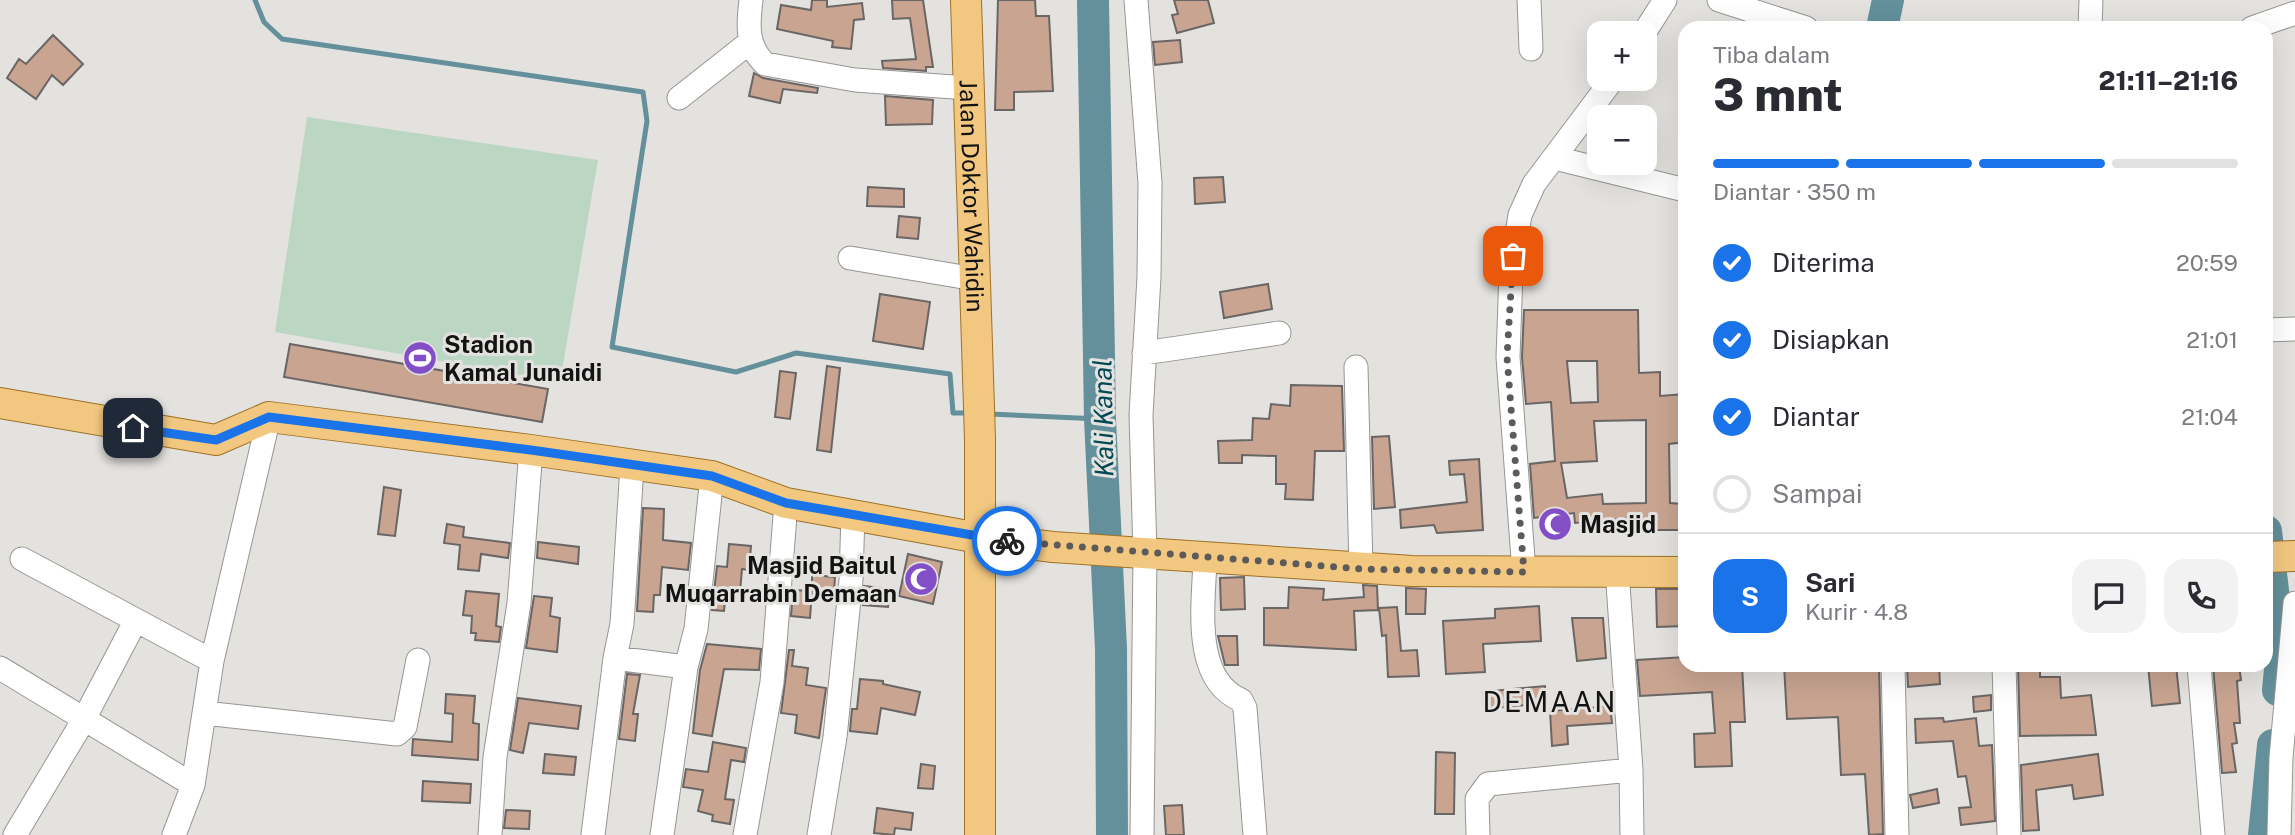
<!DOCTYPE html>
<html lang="id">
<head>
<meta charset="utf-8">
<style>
  :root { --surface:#fff; --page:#f2f2f3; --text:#2b2b33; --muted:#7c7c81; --line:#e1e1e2; --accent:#1a73e8 }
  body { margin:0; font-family:"Public Sans",sans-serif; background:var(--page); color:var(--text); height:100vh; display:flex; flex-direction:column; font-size:26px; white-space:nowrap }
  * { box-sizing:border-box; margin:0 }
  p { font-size:23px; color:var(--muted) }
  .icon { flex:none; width:38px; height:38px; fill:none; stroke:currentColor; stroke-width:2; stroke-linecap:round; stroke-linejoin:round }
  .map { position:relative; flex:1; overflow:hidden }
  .panel { position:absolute; left:1678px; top:21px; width:595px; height:651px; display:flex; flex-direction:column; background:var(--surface); border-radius:21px; box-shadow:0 7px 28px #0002 }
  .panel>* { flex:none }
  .tools { position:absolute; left:1587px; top:21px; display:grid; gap:14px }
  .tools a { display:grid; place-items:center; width:70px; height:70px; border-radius:14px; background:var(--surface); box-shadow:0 7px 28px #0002; font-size:35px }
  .pin { position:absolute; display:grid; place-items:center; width:60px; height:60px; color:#fff; margin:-30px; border-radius:14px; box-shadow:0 4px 10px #0006 }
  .courier { position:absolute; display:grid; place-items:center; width:70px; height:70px; margin:-35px; border:5px solid #1a73e8; border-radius:50%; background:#fff; color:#222; box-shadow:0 2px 9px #0007 }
  .head em { font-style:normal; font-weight:800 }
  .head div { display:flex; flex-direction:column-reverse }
  .head { display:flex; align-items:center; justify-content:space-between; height:119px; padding:0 35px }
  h1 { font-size:46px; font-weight:800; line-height:52px }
  .bar { display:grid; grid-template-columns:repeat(4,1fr); gap:10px 7px; align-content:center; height:84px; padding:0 35px }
  .bar i { height:9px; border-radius:5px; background:var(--line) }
  .bar .on { background:var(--accent) }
  .bar p { grid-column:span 4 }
  .line { display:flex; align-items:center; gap:18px; padding:0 35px; border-top:2px solid var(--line) }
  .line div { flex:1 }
  .round { display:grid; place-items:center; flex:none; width:74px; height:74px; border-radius:21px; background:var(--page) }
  ol { padding:0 35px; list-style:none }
  li { display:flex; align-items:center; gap:21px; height:77px }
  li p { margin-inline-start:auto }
  li .icon { padding:7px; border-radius:50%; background:var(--accent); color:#fff; stroke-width:4 }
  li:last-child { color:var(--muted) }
  li i { width:38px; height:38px; border:4px solid var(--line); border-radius:50% }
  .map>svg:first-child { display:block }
  .green { fill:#bcd6c4 }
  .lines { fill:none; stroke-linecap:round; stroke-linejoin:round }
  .stream { stroke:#63909a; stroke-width:5 }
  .river { stroke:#63909a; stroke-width:32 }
  .building { fill:#c8a491; stroke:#696665; stroke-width:2; fill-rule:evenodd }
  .minor-casing { stroke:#979593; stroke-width:25 }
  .major-casing { stroke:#9e7124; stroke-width:32 }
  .minor { stroke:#fff; stroke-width:23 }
  .major { stroke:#f2c881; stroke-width:30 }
  .done { stroke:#5d5b5a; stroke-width:7; stroke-dasharray:0 12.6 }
  .route { stroke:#1a73e8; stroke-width:9 }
  .labels { text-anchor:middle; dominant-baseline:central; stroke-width:6; stroke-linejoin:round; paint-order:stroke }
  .street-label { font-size:24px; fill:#141313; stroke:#e4e2df }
  .poi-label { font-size:24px; font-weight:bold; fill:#141313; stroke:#e4e2df; text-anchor:start }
  .water-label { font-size:26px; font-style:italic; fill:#004854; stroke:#e4e2df }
  .quarter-label { font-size:28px; letter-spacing:2px; fill:#141313; stroke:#e4e2df }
</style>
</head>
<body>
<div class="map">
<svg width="2295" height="835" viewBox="0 0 2295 835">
  <rect width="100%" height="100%" fill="#e4e2df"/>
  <!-- green -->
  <path class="green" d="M307,117L598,160L560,382L275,332Z"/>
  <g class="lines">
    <!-- stream -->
    <path class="stream" d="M255,0L264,22L282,39L643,92L647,121L612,347L736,372L796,353L950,374L953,413H969
      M990,414L1100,419"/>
    <!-- river -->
    <path class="river" d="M1093,0L1100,419L1111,649L1112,835
      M1882,28L1888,0
      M2266,531L2281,659L2278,690
      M2264,835L2273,745"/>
  </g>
  <!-- building -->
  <path class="building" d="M812,0H827V7L862,3L864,19L854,20L851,49L832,47L833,41L777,29L781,5L811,10Z
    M892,0H923L933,67H926V71L883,68L882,61L916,59L910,18L893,19Z
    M998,0H1035L1036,16H1049L1053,91L1014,92V110H995Z
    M1174,0H1208L1214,23L1177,33L1172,15L1178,14Z
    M53,35L83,64L63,85L52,75L36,99L7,78L19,59L26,64Z
    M1180,40L1182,62L1155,65L1153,42Z
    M754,73L763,78L818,88L817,93L783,89L780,103L749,96Z
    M885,96L933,100L932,124L886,125Z
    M1223,177L1225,202L1195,204L1194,178Z
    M868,187L904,189V207L867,206Z
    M899,216L920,218L918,239L897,237Z
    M1268,284L1272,309L1224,318L1220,292Z
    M880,294L930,302L923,349L873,341Z
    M1524,310H1638L1639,373L1660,372V396L1685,394V442L1669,444L1670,503L1683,504V530H1628V518L1575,523L1574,513L1534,518L1530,464L1555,461L1551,402L1526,404L1522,357ZM1567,361H1597L1598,402L1571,403ZM1646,420V503L1603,504L1602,494L1567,498L1561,463L1597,461L1594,421Z
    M290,344L548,389L542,422L284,377Z
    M827,366L840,368L831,452L817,450Z
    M780,371L796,373L790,419L775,417Z
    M1291,385L1342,386L1344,451H1315L1313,500L1285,499L1286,484H1276V456L1242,455V463H1219L1218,441L1252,440L1253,418L1269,419L1271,404L1290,406Z
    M1389,436L1395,507L1374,509L1372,437Z
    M1479,459L1483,530L1437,533L1434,525L1401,528L1400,510L1467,502L1464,474L1450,475L1449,461Z
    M384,487L401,490L395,536L378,534Z
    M643,508L664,509L663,540L691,543L688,570L662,567L660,595H654L653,612L637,611Z
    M447,524L464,527L463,537L510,543L508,558L481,554L479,571L458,569L460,545L444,543Z
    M538,542L579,547L578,564L537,558Z
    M729,544L751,546L749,570L742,569L740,592L726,591L724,611L712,610L717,566L727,567Z
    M908,554L942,562L933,604L899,596Z
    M812,575L835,577L834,591L812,589Z
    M1244,577L1245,609L1221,610L1220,578Z
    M1363,585L1377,586L1378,610L1354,611L1356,650L1264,645V608H1288L1289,587L1324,589L1323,600L1364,597Z
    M864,586L890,589L888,607L863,605Z
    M1406,588L1426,589L1425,614H1406Z
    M1656,589H1685V626L1657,627Z
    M793,590L812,591L810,618L791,616Z
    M466,591L499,594L496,626L501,627L499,642L475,640L476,633H471L472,616L463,615Z
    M534,596L552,598L550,616L560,618L557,652L526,648Z
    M1539,606L1541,641L1483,644L1485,672L1446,674L1443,621L1495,618V609Z
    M1397,607L1401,651L1417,650L1419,676L1388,677L1386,635L1382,636L1379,608Z
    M1572,618H1603L1606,658L1577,661Z
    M1218,636H1237L1238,665H1225Z
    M707,644L761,649L759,670L724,669L712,736L693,733L700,670Z
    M789,650H794L792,666L808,668L806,685L826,688L819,738L795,733L797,715L781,713Z
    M1685,657V665H1742L1745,722H1730L1732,766L1695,767L1694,734L1715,733L1712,692L1640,696L1637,660Z
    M1784,665H1879L1883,834L1869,835L1865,774L1841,775L1838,717L1787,719Z
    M1907,665H1939L1940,684L1908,687Z
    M2018,665H2040V677H2060L2061,698L2091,695L2096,735L2020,736Z
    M2148,665H2176L2180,703L2152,706Z
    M2213,665H2239L2241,680L2237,681L2240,723H2234L2237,743L2232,744L2236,772L2222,773Z
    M627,674L640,675L633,714H638L635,741L619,739Z
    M860,679L883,681V684L920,692L915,715L881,708L877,734L850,731L852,709H857Z
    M1545,686L1547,703L1484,709L1483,692Z
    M446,694L475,696L473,723L479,724L478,760L412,755L413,739L452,742L453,714L445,713Z
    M1991,695V710L1974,712L1973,697Z
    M518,698L581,706L578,729L529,723L523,753L510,750Z
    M1610,706L1612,723L1567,726L1568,744L1552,746L1550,711Z
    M1943,718L1944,722L1976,718L1979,746L1992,745L1995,821L1961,825L1959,808L1971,807L1966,776L1958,777L1953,741L1916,743L1915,719Z
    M713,742L746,748L744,762L731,760L725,799L734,800L730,824L712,821L713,815L698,811L703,790L683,787L686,769L708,772Z
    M1436,752L1455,753L1454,814H1435Z
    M545,754L576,757L574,775L543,773Z
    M2098,754L2103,795L2074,799L2072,785L2036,790L2039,830L2023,831L2021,765Z
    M921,764L935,766L933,789L918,788Z
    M423,781L471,784L470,803L422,801Z
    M1937,789L1939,803L1913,808L1910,795Z
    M1182,805L1184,835H1166L1164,806Z
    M877,808L913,813L911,830L895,828L894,835L874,833Z
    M506,810L530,811L529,829L504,828Z"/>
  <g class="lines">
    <!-- minor casing -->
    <g class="minor-casing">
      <path id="minor" d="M751,0C748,24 746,46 765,64L855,80L968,88
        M1136,0L1150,183L1149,277L1141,415L1145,554L1142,835
        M1529,0L1531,49
        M1719,0L1806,28
        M2090,28L2091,0
        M2252,28L2295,13
        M1644,33L1665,0
        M679,98L750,42
        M1555,158L1685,190
        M850,258L975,279
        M2266,330L2295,329
        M1144,353L1279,333
        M1356,367L1361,569
        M22,559L212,661
        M1205,559C1204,602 1191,679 1241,700L1245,708L1255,835
        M1617,570L1631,770L1632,835
        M1524,572L1508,357L1511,272L1520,215L1534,184L1613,79
        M615,658L686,667
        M1893,665L1897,835
        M2004,665L2009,835
        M2199,665L2213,835
        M0,668L193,785
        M204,713L397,734L405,727L418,660
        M15,835L83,721L136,620
        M174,835L193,785L212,661L269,417
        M490,835L495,757L519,603L531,450
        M593,835L615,658L622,624L632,466
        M662,835L686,667L696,629L712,476
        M745,835L772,682L786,503
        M819,835L835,737L851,580L853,513
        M1478,835L1477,799L1488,784L1631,770
        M2279,835L2281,758L2295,603"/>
    </g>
    <!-- major casing -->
    <g class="major-casing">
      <g id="major">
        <path id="s1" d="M966,0L980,439V835"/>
        <path d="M0,403L216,440L269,417L531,450L712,476L786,503L979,538L1053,547L1412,571L1685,572"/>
        <path d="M2266,557L2295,556"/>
      </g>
    </g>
    <!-- minor -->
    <use href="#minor" class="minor"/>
    <!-- major -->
    <use href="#major" class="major"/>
  </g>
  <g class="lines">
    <!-- done -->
    <path class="done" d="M1007,541L1361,569L1524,572L1507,357L1513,256"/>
    <!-- route -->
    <path class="route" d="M133,428L216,440L269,417L531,450L712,476L786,503L1007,541"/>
  </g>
  <!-- icons -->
  <defs>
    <g id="stadium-disc" transform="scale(1.75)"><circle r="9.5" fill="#834fc7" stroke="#e4e2df"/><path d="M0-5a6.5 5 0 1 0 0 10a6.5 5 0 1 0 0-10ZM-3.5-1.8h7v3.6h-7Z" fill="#fff"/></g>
    <g id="mosque-disc" transform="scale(1.75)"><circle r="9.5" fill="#834fc7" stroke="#e4e2df"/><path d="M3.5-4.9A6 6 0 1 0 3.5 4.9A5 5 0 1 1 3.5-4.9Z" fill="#fff"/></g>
  </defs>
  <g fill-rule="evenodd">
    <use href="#stadium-disc" x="420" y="358"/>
    <use href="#mosque-disc" x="1555" y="524"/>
    <use href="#mosque-disc" x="921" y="579"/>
  </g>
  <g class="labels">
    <!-- street labels -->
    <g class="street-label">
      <text stroke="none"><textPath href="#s1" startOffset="196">Jalan Doktor Wahidin</textPath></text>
    </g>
    <!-- poi labels -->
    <g class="poi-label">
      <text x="444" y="344">Stadion<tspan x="444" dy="28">Kamal Junaidi</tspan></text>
      <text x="1580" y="524">Masjid</text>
      <text x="897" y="565" text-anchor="end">Masjid Baitul<tspan x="897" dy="28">Muqarrabin Demaan</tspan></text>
    </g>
    <!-- water labels -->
    <g class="water-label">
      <text transform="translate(1103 418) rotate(-91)">Kali Kanal</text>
    </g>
    <!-- quarter labels -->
    <g class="quarter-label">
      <text x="1550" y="701">DEMAAN</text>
    </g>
  </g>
</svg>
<div class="tools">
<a>+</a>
<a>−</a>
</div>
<div class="pin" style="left:1513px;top:256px;background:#ea580c"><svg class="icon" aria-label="bag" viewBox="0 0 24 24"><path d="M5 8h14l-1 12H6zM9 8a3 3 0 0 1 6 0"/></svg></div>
<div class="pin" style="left:133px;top:428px;background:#1f2937"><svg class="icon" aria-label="home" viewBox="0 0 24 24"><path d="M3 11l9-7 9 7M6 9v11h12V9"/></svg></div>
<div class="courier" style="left:1007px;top:541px"><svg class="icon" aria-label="bike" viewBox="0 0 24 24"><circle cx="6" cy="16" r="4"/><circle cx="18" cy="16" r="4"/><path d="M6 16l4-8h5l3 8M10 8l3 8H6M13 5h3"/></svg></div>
<section class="panel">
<div class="head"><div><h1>3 mnt</h1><p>Tiba dalam</p></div><em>21:11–21:16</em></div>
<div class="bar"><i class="on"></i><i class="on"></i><i class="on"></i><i></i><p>Diantar · 350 m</p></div>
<ol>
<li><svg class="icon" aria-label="check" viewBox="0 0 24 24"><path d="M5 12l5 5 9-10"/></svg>Diterima<p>20:59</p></li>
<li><svg class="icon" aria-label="check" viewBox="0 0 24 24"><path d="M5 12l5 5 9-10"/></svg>Disiapkan<p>21:01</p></li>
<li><svg class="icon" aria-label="check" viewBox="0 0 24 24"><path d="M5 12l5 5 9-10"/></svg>Diantar<p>21:04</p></li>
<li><i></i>Sampai</li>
</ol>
<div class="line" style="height:126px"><b class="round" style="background:var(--accent);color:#fff">S</b><div><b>Sari</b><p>Kurir · 4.8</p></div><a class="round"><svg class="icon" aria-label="chat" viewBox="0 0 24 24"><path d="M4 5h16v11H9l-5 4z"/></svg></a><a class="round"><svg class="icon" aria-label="phone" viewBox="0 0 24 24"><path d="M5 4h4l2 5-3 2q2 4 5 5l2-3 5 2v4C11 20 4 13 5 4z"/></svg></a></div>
</section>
</div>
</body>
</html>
